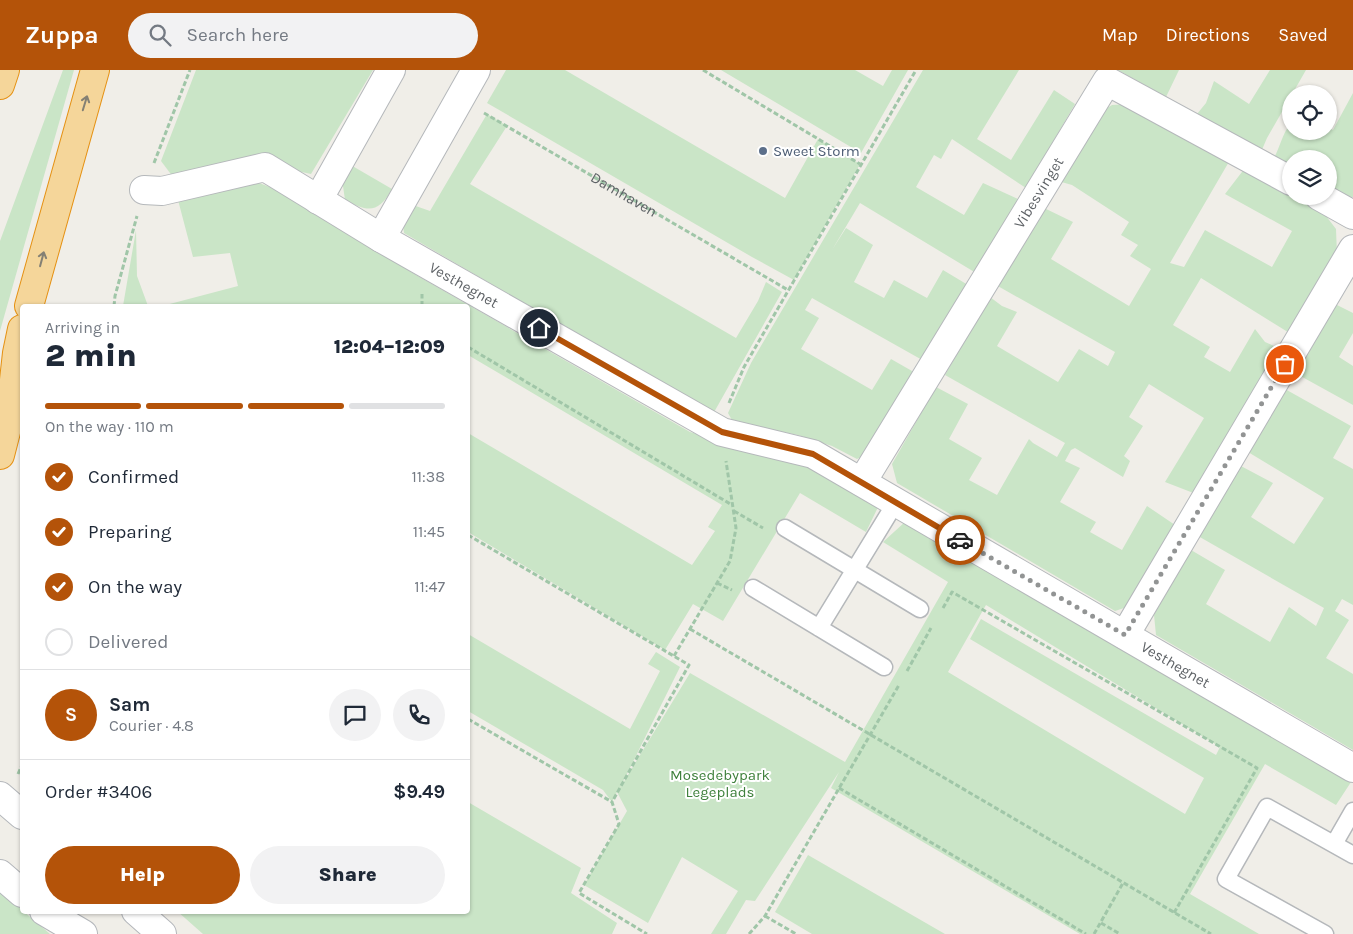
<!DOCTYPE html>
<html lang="en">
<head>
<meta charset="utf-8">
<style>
  :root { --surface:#fff; --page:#f2f2f3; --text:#1f2937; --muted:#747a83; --line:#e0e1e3; --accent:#b45309 }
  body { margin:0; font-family:Karla,sans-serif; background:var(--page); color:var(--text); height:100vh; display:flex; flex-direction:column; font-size:19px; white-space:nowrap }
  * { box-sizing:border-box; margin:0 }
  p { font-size:16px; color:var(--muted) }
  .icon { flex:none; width:28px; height:28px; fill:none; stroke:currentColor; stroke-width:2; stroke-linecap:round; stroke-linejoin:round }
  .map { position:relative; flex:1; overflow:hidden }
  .panel { position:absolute; left:20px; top:234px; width:450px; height:610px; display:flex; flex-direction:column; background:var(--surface); border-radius:5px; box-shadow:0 1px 4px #0004 }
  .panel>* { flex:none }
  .buttons { position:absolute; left:1282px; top:15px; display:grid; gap:10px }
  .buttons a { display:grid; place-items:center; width:55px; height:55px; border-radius:50%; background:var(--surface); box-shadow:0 1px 4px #0004; font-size:25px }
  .pin { position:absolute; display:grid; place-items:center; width:42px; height:42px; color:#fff; margin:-21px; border:2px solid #fff; border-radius:50%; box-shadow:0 1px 5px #0007 }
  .courier { position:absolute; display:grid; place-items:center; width:50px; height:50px; margin:-25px; border:4px solid #b45309; border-radius:50%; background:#fff; color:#222; box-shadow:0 1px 6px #0007 }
  .overview em { font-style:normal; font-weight:800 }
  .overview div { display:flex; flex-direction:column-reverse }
  .overview { display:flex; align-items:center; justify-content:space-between; height:85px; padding:0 25px }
  h1 { font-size:32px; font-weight:800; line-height:38px }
  .bar { display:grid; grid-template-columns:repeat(4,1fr); gap:8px 5px; align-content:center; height:60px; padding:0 25px }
  .bar i { height:6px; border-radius:4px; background:var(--line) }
  .bar .selected { background:var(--accent) }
  .bar p { grid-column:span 4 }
  .line { display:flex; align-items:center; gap:12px; padding:0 25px; border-top:1px solid var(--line) }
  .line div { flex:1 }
  .round { display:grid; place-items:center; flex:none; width:52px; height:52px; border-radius:26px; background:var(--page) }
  ol { padding:0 25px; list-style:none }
  li { display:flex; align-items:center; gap:15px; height:55px }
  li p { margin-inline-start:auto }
  li .icon { padding:5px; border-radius:50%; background:var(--accent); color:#fff; stroke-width:4 }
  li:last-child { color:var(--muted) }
  li i { width:28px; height:28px; border:2px solid var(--line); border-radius:50% }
  .button { display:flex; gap:10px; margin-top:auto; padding:10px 25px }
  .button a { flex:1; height:58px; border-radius:30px; background:var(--accent); color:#fff; font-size:20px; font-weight:800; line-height:58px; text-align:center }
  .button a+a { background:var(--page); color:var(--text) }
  header { display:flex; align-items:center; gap:30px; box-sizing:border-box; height:70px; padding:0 25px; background:var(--accent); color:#fff }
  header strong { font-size:24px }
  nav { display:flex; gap:28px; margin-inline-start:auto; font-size:18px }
  .search { width:350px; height:45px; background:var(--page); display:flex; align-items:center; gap:12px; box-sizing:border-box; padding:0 18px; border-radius:28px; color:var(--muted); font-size:19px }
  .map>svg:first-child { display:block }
  .green { fill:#cae5c7; fill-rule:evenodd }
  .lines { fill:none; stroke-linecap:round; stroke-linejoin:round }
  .lane-casing { stroke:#b5b8bb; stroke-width:19 }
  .street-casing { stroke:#b5b8bb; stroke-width:30 }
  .secondary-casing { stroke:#b4b7bb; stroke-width:30 }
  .highway-casing { stroke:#e59113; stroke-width:30 }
  .path { stroke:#a0c6a8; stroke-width:3; stroke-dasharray:5 2.5; stroke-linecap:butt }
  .lane { stroke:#fff; stroke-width:16 }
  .street { stroke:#fff; stroke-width:28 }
  .secondary { stroke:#fff; stroke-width:28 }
  .highway { stroke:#f5d69a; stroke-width:28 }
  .oneway { stroke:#848074 }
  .done { stroke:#929494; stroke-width:5; stroke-dasharray:0 9 }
  .route { stroke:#b45309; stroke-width:6 }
  .service-dot { fill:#5c6f8a; stroke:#fff; stroke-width:2 }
  .labels { text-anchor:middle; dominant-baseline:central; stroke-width:4; stroke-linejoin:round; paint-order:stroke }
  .service-label { font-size:15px; fill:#4e5e75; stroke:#fff; text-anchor:start }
  .street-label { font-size:15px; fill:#5f6367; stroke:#fff }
  .park-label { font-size:15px; fill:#3f813c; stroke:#fff }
</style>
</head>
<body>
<header>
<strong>Zuppa</strong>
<div class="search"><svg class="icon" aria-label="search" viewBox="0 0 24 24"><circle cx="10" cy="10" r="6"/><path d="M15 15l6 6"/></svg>Search here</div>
<nav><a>Map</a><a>Directions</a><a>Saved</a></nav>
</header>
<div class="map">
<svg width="1353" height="864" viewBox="0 0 1353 864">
  <rect width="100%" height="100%" fill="#f0eee8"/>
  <!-- green -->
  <path class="green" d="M63,0H74L0,261V171Z
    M196,0H373L311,104L243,89L173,107L161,91Z
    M506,0H565L785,128L818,69L860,94L794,210L752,187L487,33Z
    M721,0H855L883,16L892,0H908L861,83Z
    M923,0H1019L977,69L1011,90L1054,20L1075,34L1026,118L952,69L941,89L934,85L916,117L964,145L983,113L1020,130L976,203L860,133L832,180L846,158L873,175L854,212L884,228L894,210L927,228L943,200L968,215L924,291L812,228L805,240L819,248L801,279L872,320L891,289L919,305L873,381L857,389L832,376L798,365L733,352L728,343L751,293Z
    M1118,0H1179L1166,27Z
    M1270,0H1306L1267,68L1261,82L1197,44L1206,33L1214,11L1249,34Z
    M1353,23V127L1339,126L1329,120V89H1291V99L1274,88C1281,75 1282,64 1291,53V61H1329V58L1333,60Z
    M1130,34L1230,90L1170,193L1184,197L1205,160L1272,197L1292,161L1225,124L1245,98L1326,146L1336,159L1337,185L1291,264L1201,208L1173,255L1210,277L1204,287L1230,302L1255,259L1265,272L1281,279L1196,424L1165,412L1204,348L1149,314L1129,347L1143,356L1124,386L1130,391L1123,407L1075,378L1071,380L1065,391L1080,398L1060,432L1096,452L1090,462L1122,480L1147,436L1178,457L1133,535L1115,541L897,413L892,394L936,317L968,334L949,369L982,388L969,410L997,425L1029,369L1033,373L1057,387L1065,373L945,305L990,227L1002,236L1017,242L997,276L1058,312L1079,279L1108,296L1115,282L996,215L1042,137L1073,152L1051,189L1129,236L1151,199L1130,186L1138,175L1121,165L1129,152L1072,115L1058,111L1097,44L1112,35Z
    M487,44L507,56L470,114L736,268L758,231L766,212L782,222L713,344L404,163L402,146L410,134L430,141Z
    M349,94L392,119C378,144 368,142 345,130L342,109Z
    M259,113L283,122L416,205L690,362L805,395L880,433L866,462L800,423L723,551L693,534L665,580L468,462V363L692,495L715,461L708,457L722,435L468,285V236H162L238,216L230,183L193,187L178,130Z
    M136,160L137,206L148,236H123Z
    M1335,234L1353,243V263L1339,287L1353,296V335L1295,303Z
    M1285,319L1351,356L1333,388L1353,399V535L1342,529L1335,541L1349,550L1326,588L1353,604V680L1156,565L1154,545L1191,480L1225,500L1206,534L1270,572L1289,537L1316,556L1324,538L1198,466L1239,395L1273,413L1251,447L1294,474L1324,428L1248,382Z
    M906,451L1353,709L1336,735L1265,694L1190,824L1259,864H1080L831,718L839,702L755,831L746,830L726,864H711L738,821L682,787L648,853L584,815L627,741L617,722L612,732L603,720L468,641V564L630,659L660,601L648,594L656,582L680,597L620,718L690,603L845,692L948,512L883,472ZM986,535L1220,677L1216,685L981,549L970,569L1204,708L1185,744L948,602Z
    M468,732L581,798L571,823L617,853L612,864H203L177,841H468Z
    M808,785L945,864H812L775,842Z
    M0,821L50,864H0Z"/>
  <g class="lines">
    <!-- lane casing -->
    <g class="lane-casing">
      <path id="lane" d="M785,458L920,539
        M753,518L884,597
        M819,558L896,432
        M1334,774L1353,741
        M1325,864L1226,809L1267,737L1353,785"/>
    </g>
    <!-- street casing -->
    <g class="street-casing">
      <g id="street">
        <path id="s2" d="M144,120L162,121L265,97L381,168L722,362L813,384L1353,698"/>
        <path d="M1319,126L1353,145"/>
        <path d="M318,130L391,0"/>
        <path d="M381,168L476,0"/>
        <path id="s3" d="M862,412L1107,11L1291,111"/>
        <path d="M1125,565L1353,179"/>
      </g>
    </g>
    <!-- secondary casing -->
    <g class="secondary-casing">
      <path id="secondary" d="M0,726L22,745
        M0,804L22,823
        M44,841L83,864
        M136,841L162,864"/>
    </g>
    <!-- highway casing -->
    <g class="highway-casing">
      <path id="highway" d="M0,15L5,0
        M29,236L95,0
        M0,385L10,346L17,283L22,259"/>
    </g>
    <!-- path -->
    <g class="path">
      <path d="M703,0L860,94"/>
      <path id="s1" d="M484,43L788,220"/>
      <path d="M154,93L190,0"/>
      <path d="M114,236L115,226L137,146"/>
      <path d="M422,236V224"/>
      <path d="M468,277L732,435"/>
      <path d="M729,333L744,297L916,0"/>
      <path d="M734,441L763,458"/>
      <path d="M468,465L689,595L612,732L619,754L579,823L647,864"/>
      <path d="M717,513L732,520"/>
      <path d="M943,538L952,522L1257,698L1174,843"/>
      <path d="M690,559L1211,864"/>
      <path d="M674,586L730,491L736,458L726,391"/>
      <path d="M907,601L931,558"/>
      <path d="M468,649L612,732"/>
      <path d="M18,704L22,695"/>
      <path d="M839,718L1086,864"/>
      <path d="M765,846L796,864"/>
      <path d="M1101,853L1120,864"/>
      <path d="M749,864L765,846L899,615"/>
      <path d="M1094,864L1123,813"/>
    </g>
    <!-- lane -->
    <use href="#lane" class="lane"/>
    <!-- street -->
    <use href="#street" class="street"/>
    <!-- secondary -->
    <use href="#secondary" class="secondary"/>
    <!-- highway -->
    <use href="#highway" class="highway"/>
  </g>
  <!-- one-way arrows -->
  <defs><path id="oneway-shaft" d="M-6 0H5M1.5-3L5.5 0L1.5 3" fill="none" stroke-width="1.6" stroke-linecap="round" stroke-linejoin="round" transform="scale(1.25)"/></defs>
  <g class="oneway">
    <use href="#oneway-shaft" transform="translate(85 33) rotate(-73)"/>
    <use href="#oneway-shaft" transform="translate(42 189) rotate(-75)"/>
  </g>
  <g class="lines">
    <!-- done -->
    <path class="done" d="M960,470L1125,565L1285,294"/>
    <!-- route -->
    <path class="route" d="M539,258L722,362L813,384L960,470"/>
  </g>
  <!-- markers -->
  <circle class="service-dot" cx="763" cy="81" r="5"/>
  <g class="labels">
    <!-- service labels -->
    <g class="service-label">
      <text x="773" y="81">Sweet Storm</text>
    </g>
    <!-- street labels -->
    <g class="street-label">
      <text stroke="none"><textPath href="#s3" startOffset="339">Vibesvinget</textPath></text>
      <text stroke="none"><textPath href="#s1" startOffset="162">Damhaven</textPath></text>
      <text stroke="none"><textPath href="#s2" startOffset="355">Vesthegnet</textPath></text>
      <text stroke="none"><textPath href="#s2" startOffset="1165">Vesthegnet</textPath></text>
    </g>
    <!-- park labels -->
    <g class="park-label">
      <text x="720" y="705">Mosedebypark<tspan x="720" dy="17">Legeplads</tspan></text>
    </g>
  </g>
</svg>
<div class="buttons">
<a><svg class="icon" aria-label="locate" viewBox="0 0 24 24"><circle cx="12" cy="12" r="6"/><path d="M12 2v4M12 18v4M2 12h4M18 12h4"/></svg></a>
<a><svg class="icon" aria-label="layers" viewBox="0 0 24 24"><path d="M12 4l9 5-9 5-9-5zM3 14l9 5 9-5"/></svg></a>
</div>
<div class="pin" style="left:1285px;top:294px;background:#ea580c"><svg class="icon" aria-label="bag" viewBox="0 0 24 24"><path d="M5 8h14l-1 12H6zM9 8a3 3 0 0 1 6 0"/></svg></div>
<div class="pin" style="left:539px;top:258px;background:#1f2937"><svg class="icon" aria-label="home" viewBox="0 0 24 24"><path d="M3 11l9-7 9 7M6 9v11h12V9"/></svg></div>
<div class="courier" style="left:960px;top:470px"><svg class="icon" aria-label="car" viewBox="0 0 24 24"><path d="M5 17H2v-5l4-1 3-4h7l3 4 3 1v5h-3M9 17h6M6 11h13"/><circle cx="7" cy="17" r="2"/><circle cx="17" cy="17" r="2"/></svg></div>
<section class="panel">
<div class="overview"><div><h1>2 min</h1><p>Arriving in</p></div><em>12:04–12:09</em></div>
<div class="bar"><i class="selected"></i><i class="selected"></i><i class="selected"></i><i></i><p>On the way · 110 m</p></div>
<ol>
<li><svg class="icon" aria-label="check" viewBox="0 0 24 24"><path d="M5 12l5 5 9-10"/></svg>Confirmed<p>11:38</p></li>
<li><svg class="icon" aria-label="check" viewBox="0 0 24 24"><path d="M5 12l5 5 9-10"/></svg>Preparing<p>11:45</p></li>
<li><svg class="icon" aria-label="check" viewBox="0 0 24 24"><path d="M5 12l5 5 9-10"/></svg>On the way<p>11:47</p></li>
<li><i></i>Delivered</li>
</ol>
<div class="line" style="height:90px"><b class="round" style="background:var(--accent);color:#fff">S</b><div><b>Sam</b><p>Courier · 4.8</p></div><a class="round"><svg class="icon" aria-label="chat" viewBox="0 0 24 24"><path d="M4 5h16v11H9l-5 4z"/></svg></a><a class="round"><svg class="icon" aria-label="phone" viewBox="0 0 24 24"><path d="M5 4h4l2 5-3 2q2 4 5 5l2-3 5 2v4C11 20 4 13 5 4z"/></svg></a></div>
<div class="line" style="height:65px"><div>Order #3406</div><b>$9.49</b></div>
<div class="button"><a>Help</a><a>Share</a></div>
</section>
</div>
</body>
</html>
